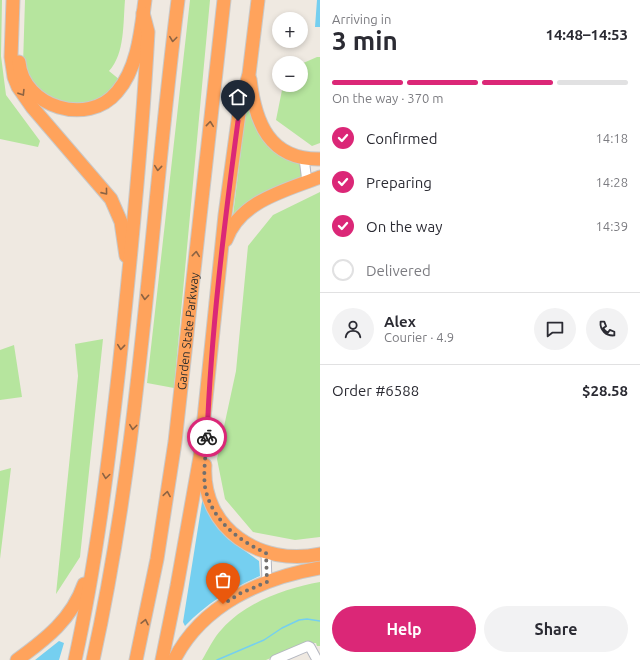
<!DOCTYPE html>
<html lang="en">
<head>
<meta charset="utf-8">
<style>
  :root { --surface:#fff; --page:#f2f2f3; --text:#2b2b33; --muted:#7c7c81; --line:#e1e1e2; --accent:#db2777 }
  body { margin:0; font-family:Ubuntu,sans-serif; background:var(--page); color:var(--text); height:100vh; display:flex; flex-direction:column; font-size:15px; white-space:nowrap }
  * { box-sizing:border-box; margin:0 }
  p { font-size:13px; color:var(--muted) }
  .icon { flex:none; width:22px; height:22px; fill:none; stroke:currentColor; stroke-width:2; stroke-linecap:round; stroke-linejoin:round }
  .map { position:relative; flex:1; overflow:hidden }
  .panel { display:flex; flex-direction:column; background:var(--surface); width:320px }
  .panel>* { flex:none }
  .fabs { position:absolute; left:272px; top:12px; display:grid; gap:8px }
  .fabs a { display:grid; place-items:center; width:36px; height:36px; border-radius:50%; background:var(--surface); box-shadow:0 2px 6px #0003; font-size:20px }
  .pin { position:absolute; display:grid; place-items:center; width:34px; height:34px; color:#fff; margin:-41px -17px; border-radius:50% 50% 50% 0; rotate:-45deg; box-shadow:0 0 4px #0007 }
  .pin .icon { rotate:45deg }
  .courier { position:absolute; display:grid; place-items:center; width:40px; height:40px; margin:-20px; border:3px solid #db2777; border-radius:50%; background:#fff; color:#222; box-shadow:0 1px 5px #0007 }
  .summary em { font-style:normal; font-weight:600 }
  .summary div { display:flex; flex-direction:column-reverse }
  .summary { display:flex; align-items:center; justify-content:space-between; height:68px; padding:0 12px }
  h1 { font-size:26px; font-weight:600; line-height:30px }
  .bar { display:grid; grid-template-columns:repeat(4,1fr); gap:6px 4px; align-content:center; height:48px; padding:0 12px }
  .bar i { height:5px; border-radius:3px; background:var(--line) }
  .bar .current { background:var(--accent) }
  .bar p { grid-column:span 4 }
  .line { display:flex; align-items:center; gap:10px; padding:0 12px; border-top:1px solid var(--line) }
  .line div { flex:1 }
  .round { display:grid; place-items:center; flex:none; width:42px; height:42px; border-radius:21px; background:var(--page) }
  ol { padding:0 12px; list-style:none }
  li { display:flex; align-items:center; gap:12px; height:44px }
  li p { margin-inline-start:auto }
  li .icon { padding:4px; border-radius:50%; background:var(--accent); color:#fff; stroke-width:4 }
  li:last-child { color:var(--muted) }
  li i { width:22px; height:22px; border:2px solid var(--line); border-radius:50% }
  .button { display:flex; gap:8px; margin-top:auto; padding:8px 12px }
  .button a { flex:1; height:46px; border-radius:24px; background:var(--accent); color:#fff; font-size:16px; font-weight:600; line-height:46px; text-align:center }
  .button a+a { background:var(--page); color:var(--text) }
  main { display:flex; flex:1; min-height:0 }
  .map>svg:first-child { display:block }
  .green { fill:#b6e59e }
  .water { fill:#75cff0 }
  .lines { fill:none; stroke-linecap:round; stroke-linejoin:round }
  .stream { stroke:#75cff0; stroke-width:1.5 }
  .minor-casing { stroke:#b4b7c1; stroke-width:11 }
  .highway-casing { stroke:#c9c9c9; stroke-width:15 }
  .minor { stroke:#fff; stroke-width:9 }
  .highway { stroke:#ffa35c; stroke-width:13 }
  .oneway { stroke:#8c6343 }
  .done { stroke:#726f6d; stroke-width:4; stroke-dasharray:0 7.2 }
  .route { stroke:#db2777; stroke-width:5 }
  .labels { text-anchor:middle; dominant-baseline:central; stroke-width:3; stroke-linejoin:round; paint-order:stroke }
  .street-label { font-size:12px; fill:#2e2e2e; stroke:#fff }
</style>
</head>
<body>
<main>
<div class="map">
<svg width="320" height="660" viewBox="0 0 320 660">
  <rect width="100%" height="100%" fill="#efe9e1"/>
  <!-- green -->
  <path class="green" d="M0,0H2L1,56L6,95L40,141L38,147L0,139Z
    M25,0H125C123,23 125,54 109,71L120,80L99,101L65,106L37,91L23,65Z
    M190,0H210L174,388L147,383Z
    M317,57H320V143L312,146L276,120L283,85H301V64Z
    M247,102L252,114L302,163L303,177L234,216L233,215Z
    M320,192V537L295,540L253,532L225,499L217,459L236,371L248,246L273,215Z
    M103,339L80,557L56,594L78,376L75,344Z
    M14,345L22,397L0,400V350Z
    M11,468L0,559V471Z
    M320,582V646H317L316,643H306L266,660H202C208,650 214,637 222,629C246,602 286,588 320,582Z"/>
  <!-- water -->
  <path class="water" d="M317,0H320V27H315Z
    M203,496L220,529L228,539L259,561L260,576C231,589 207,603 185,626L183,622Z
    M59,641L64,643L59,660H35Z"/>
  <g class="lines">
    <!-- stream -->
    <path class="stream" d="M217,660L264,640L282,628L299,620L307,619L320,621"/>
    <!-- minor casing -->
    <g class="minor-casing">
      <path id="minor" d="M304,158L307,182
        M266,553L267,582
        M275,660L308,646L310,647L316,658"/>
    </g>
    <!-- highway casing -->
    <g class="highway-casing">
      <g id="highway">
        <path d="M13,0L11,57L14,77L18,87L32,107L111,199L121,222L126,256"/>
        <path d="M19,62C23,107 88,127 117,92C138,68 141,30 145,0"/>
        <path d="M250,79C255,122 269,160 320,159"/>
        <path d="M226,240C240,201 284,191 320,177"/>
        <path d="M205,465C201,529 261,567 320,554"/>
        <path d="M17,660C46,639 72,619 84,584"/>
        <path d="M75,660C96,564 108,466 119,368C131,256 142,145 148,32L143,13"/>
        <path d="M93,660C141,443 150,220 178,0"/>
        <path id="s1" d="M136,660L157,559L175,442L224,0"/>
        <path d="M162,660L177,586L200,457L225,215L240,106L249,74L258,0"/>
        <path d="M174,660C202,605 261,578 320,568"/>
      </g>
    </g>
    <!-- minor -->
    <use href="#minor" class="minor"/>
    <!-- highway -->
    <use href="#highway" class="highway"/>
  </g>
  <!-- one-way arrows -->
  <defs><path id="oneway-chevron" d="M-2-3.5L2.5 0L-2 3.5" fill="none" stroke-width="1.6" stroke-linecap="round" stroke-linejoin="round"/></defs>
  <g class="oneway">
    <use href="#oneway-chevron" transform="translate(173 39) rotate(97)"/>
    <use href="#oneway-chevron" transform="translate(22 93) rotate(58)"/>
    <use href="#oneway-chevron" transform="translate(210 124) rotate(-84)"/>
    <use href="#oneway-chevron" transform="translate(158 168) rotate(96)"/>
    <use href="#oneway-chevron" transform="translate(105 192) rotate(51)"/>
    <use href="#oneway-chevron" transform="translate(196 254) rotate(-84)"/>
    <use href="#oneway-chevron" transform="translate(145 297) rotate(95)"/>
    <use href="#oneway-chevron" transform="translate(121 347) rotate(96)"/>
    <use href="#oneway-chevron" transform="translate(133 427) rotate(97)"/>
    <use href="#oneway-chevron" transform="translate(106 476) rotate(98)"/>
    <use href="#oneway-chevron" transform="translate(167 494) rotate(-81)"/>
    <use href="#oneway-chevron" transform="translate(145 622) rotate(-78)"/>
  </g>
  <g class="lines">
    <!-- done -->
    <path class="done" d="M207,437C206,453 203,471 205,487C211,519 237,540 266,553L267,582L241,593L223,604"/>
    <!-- route -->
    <path class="route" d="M207,437C211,332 224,226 238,121"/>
  </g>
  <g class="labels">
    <!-- street labels -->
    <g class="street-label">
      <text stroke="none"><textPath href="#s1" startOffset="333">Garden State Parkway</textPath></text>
    </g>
  </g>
</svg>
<div class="fabs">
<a>+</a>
<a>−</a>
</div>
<div class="pin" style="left:223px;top:604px;background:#ea580c"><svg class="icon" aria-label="bag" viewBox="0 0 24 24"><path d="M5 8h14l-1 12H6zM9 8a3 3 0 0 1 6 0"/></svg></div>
<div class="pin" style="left:238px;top:121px;background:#1f2937"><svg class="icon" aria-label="home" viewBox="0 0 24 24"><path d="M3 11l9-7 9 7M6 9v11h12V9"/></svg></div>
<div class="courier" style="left:207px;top:437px"><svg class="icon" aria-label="bike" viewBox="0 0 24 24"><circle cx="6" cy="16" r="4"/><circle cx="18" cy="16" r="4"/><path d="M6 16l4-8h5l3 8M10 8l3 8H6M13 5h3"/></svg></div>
</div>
<section class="panel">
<div class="summary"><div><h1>3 min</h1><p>Arriving in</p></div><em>14:48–14:53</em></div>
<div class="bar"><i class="current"></i><i class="current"></i><i class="current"></i><i></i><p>On the way · 370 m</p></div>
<ol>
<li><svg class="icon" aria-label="check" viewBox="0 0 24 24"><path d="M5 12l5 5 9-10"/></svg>Confirmed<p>14:18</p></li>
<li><svg class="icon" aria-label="check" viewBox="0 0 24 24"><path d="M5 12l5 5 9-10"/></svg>Preparing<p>14:28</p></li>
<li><svg class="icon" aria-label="check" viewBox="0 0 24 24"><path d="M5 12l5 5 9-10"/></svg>On the way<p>14:39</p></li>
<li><i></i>Delivered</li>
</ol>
<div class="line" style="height:72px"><a class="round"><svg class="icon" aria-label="person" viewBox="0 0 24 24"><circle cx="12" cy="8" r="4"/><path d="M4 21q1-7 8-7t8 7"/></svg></a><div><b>Alex</b><p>Courier · 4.9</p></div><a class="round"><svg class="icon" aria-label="chat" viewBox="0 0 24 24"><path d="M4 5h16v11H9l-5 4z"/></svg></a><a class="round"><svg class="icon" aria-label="phone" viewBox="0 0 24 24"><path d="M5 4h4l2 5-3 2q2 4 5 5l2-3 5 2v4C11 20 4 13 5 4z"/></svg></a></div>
<div class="line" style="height:52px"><div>Order #6588</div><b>$28.58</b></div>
<div class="button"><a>Help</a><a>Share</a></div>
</section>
</main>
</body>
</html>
